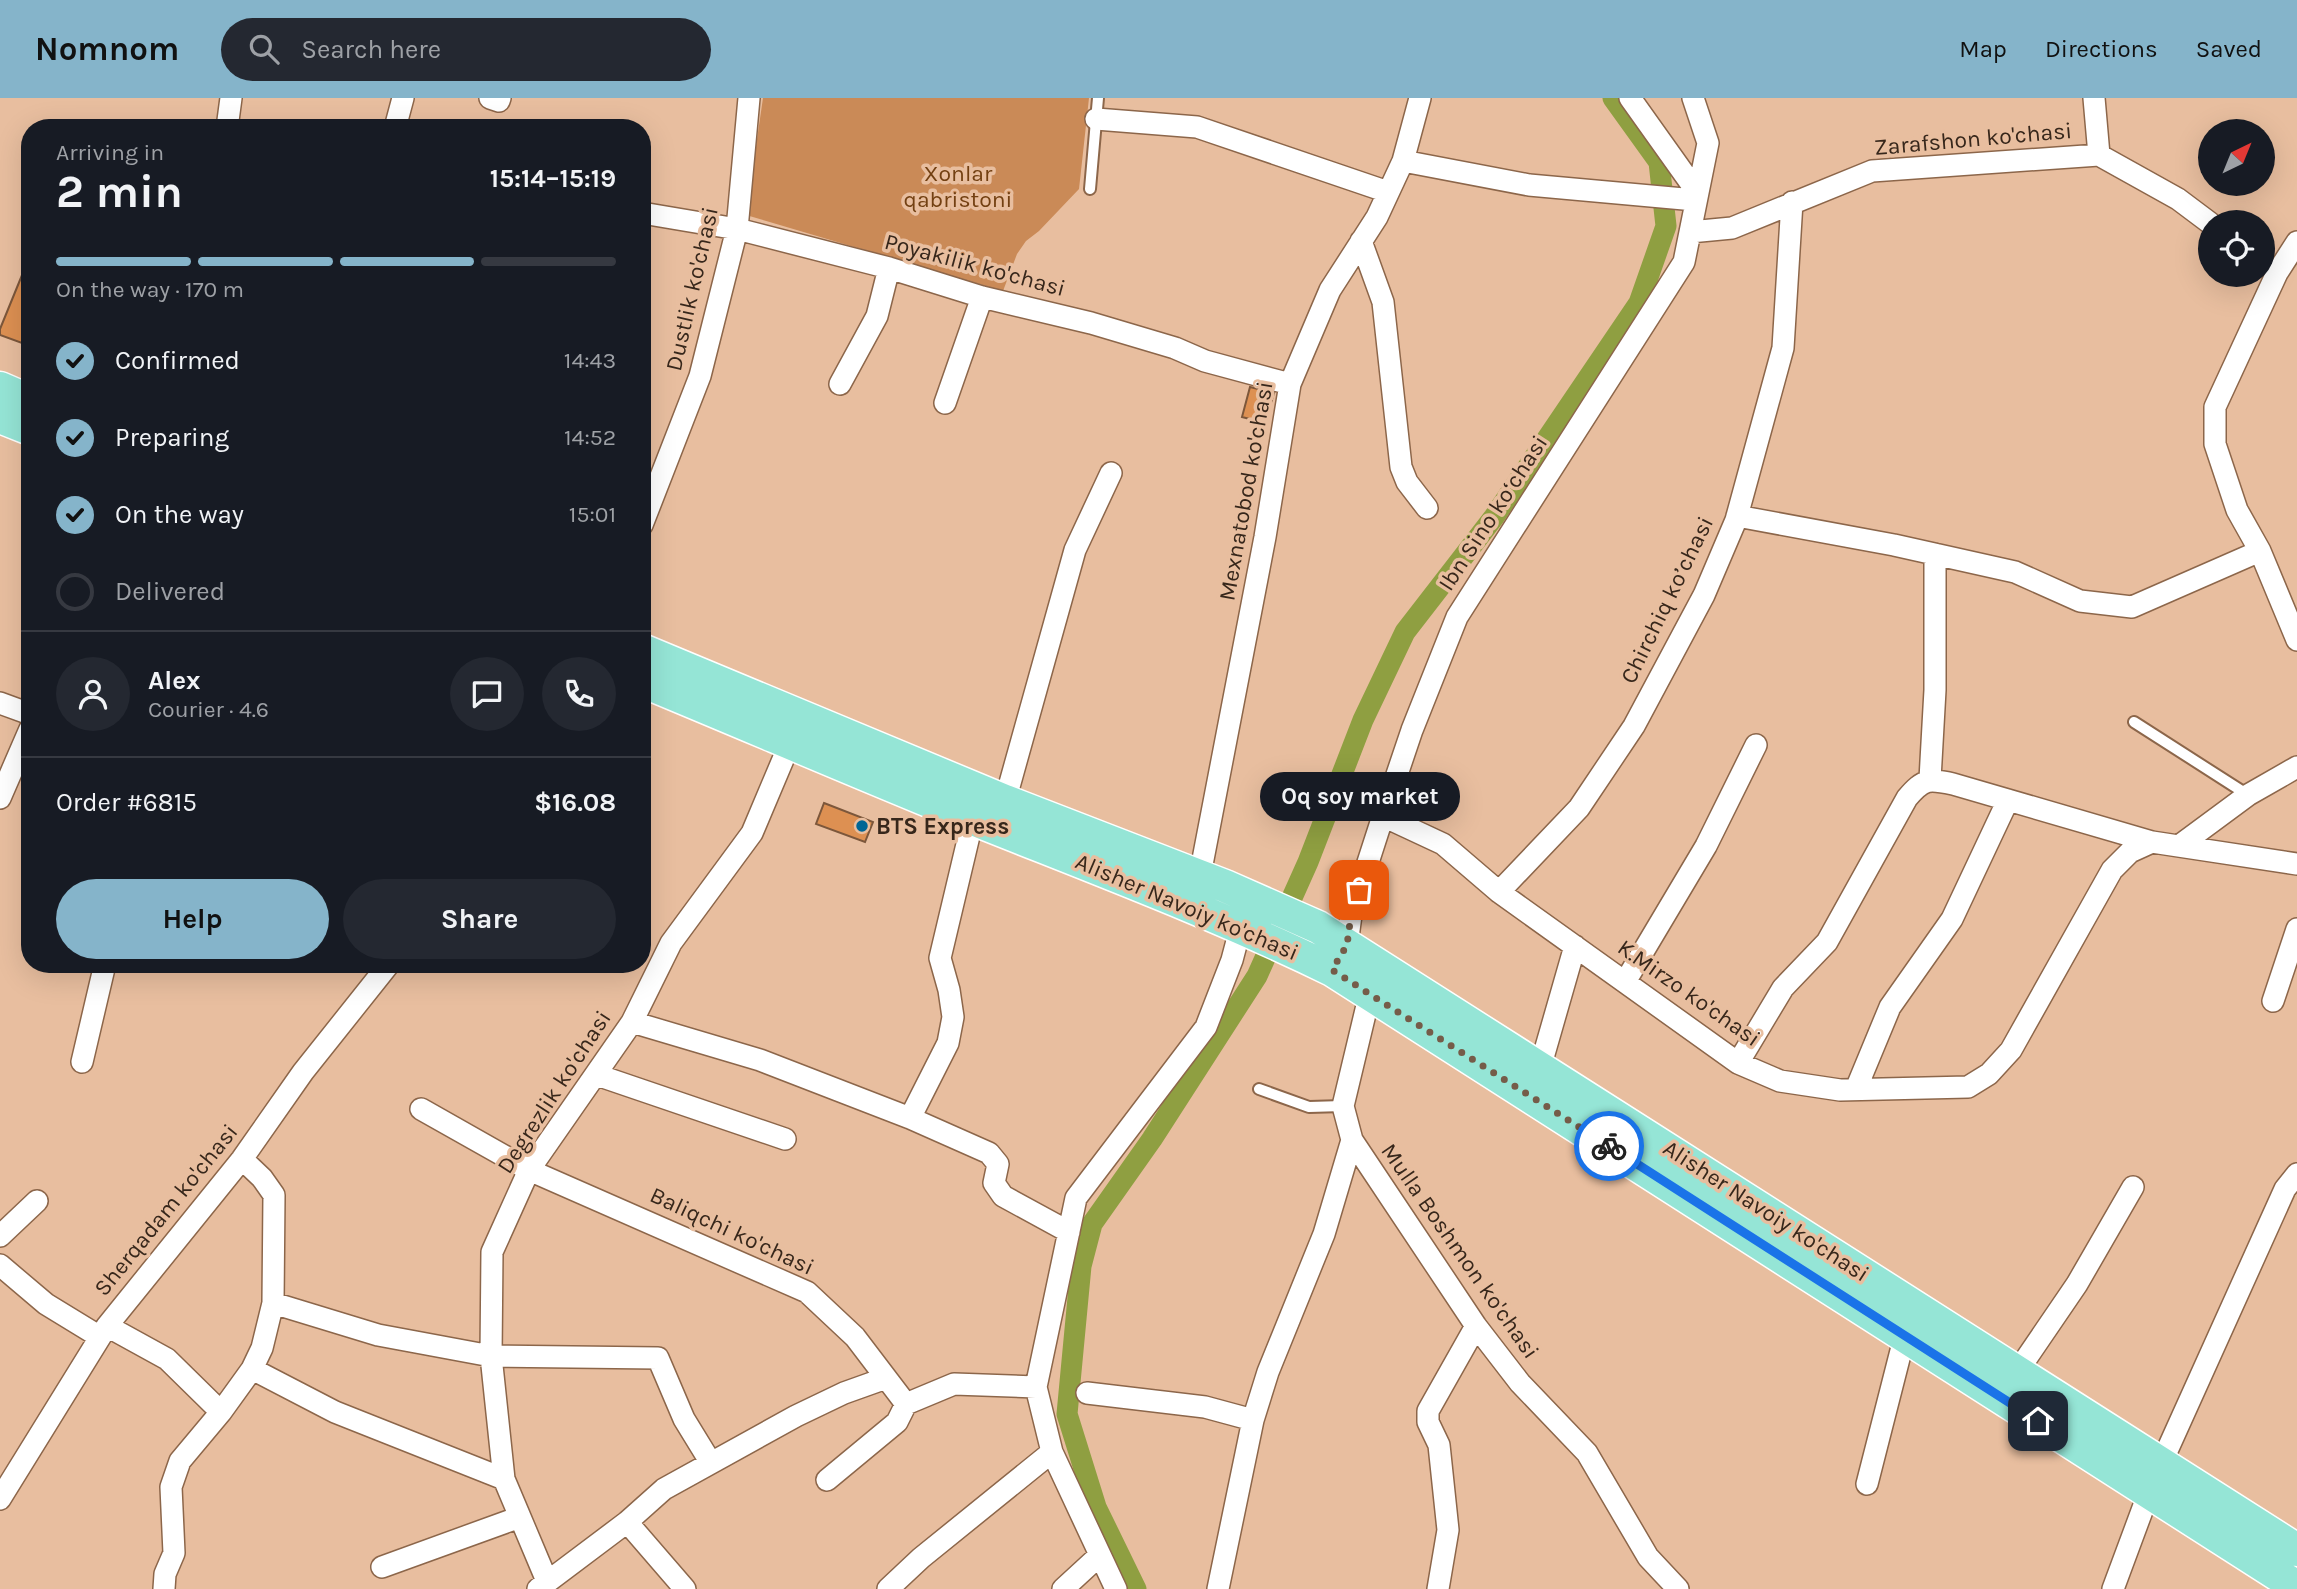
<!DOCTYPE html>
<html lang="en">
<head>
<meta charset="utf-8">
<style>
  :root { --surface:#171b24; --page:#242831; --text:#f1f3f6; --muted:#9ea1a6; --line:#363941; --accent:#85b4ca }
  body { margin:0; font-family:Karla,sans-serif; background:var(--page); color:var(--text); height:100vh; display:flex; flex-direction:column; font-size:26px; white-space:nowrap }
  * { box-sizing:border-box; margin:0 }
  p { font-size:23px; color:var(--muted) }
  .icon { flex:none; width:38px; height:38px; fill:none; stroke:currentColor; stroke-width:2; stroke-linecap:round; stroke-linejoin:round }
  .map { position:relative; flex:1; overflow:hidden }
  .details { position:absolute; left:21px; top:21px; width:630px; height:854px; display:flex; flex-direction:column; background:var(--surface); border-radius:28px; box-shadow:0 7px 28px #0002 }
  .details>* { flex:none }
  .needle { width:46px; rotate:43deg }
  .tools { position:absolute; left:2198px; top:21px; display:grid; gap:14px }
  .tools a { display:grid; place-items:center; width:77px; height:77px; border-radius:50%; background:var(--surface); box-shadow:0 7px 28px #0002; font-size:35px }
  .pin { position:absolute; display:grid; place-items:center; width:60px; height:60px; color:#fff; margin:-30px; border-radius:14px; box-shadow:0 4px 10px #0006 }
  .courier { position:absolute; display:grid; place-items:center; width:70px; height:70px; margin:-35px; border:5px solid #1a73e8; border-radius:50%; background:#fff; color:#222; box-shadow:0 2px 9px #0007 }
  .bubble { position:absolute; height:49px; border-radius:24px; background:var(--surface); box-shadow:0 7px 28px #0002; font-size:23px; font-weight:700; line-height:49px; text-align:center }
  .overview em { font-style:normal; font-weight:700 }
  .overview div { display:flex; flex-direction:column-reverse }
  .overview { display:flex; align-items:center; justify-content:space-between; height:119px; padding:0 35px }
  h1 { font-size:46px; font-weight:700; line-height:52px }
  .bar { display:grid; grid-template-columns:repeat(4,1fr); gap:10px 7px; align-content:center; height:84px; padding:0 35px }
  .bar i { height:9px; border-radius:5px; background:var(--line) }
  .bar .active { background:var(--accent) }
  .bar p { grid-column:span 4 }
  .line { display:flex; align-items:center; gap:18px; padding:0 35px; border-top:2px solid var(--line) }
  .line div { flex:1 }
  .round { display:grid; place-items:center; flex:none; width:74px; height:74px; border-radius:37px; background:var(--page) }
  ol { padding:0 35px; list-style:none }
  li { display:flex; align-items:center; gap:21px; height:77px }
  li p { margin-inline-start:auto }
  li .icon { padding:7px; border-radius:50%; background:var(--accent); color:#111; stroke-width:4 }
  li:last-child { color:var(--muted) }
  li i { width:38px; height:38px; border:4px solid var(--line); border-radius:50% }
  .action { display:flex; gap:14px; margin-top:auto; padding:14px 35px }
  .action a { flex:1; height:80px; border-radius:42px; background:var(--accent); color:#111; font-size:28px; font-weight:700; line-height:80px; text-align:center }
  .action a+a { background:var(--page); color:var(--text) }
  header { display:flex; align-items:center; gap:42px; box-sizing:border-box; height:98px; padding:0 35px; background:var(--accent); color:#111 }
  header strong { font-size:33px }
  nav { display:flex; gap:38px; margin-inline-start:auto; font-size:24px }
  .search { width:490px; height:63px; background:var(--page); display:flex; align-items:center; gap:18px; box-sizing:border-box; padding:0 24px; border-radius:38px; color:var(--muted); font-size:26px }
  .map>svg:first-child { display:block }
  .green { fill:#ca8a57 }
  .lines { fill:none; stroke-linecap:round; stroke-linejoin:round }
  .canal { stroke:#8f9f41; stroke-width:21 }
  .building { fill:#dd9052; stroke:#7c573b; stroke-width:2 }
  .service-casing { stroke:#8c664a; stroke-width:14 }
  .minor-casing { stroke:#8c664a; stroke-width:24 }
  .primary-casing { stroke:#fff; stroke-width:35 }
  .service { stroke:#fff; stroke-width:10 }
  .minor { stroke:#fff; stroke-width:21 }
  .primary { stroke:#95e5d6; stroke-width:32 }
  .done { stroke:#755c49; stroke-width:7; stroke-dasharray:0 12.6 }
  .route { stroke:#1a73e8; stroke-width:9 }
  .poi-dot { fill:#006695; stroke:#e8be9f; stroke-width:2.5 }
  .labels { text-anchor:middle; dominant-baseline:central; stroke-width:7; stroke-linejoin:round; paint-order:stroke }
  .street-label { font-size:23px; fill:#37271b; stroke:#e8be9f }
  .park-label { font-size:23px; fill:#734012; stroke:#e8be9f }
  .poi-label { font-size:23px; font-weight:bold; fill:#37271b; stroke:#e8be9f; text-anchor:start }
</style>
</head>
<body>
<header>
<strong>Nomnom</strong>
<div class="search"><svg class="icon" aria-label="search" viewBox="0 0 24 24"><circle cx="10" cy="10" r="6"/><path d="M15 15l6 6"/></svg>Search here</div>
<nav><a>Map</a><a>Directions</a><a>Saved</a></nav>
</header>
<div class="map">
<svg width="2297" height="1491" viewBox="0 0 2297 1491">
  <rect width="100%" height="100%" fill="#e8be9f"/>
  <!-- green -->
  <path class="green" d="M763,0H1089L1079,91L1039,133L1026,143L1017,156L1003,193L746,117Z"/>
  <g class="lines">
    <!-- canal -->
    <path class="canal" d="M1136,1491L1096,1409L1067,1316L1081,1168L1092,1126L1152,1041L1257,878L1308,764L1363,622L1405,534L1494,419L1639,205L1666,128L1659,64L1613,0"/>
  </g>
  <!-- building -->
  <path class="building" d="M29,160L30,225L22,245L0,237V231Z
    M1250,289L1274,295L1265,325L1242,319Z
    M824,705L873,724L865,744L816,726Z"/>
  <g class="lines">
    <!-- service casing -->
    <g class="service-casing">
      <path id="service" d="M1090,91L1098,0
        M2134,624L2248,697
        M1259,991L1309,1009L1343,1008"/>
    </g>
    <!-- minor casing -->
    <g class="minor-casing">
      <path id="minor" d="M490,0L499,3L500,0
        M1630,0L1697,94
        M2094,0L2099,57
        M1096,21L1197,29L1388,94
        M227,30L231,0
        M395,30L403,0
        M1403,63L1529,87L1695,102
        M642,115L737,131L889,170L982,199L1091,225L1175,250L1205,263L1290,286
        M1690,134L1732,130L1872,73L2099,57L2178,101L2210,125
        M1361,143L1383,204L1401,369L1407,384L1427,410
        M2297,144L2277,175L2215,309V346L2237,412L2260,453L2297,542
        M840,286L877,218L889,170
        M945,305L982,199
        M1737,418L1894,447L2015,474L2080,503L2132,509L2260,453
        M642,427L700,278L737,131L749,0
        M0,605L30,616
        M1930,681L1935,592V456
        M0,700L30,631
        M1005,703L1075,452L1111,375
        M1383,718L1443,746L1499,794L1738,965L1780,983L1840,992L1968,989L1989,976L2011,952L2112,772L2130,754L2152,744L2297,766
        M973,721L940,860L949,892L953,919L948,945L910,1020L989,1055L998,1066L994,1085L1003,1098L1069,1134
        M2179,748L2248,697L2297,669
        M1200,777L1265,439L1290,286L1330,192L1377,119L1403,63L1420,0
        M1499,794L1579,710L1634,628L1704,497L1736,422L1783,250L1792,104
        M1342,855L1347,847L1351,817L1383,718L1412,632L1457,519L1684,164L1708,45L1693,0
        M1625,884L1706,748L1756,647
        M2273,903L2297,831
        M632,924L760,962L910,1020
        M82,964L105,866
        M1738,965L1783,890L1827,844L1907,700C1924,680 1929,681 1953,686L2152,744
        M1540,970L1575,848
        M597,977L785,1041
        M1856,991L1890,909L1952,821L2008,702
        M421,1011L529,1072L807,1194L855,1239L906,1306L954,1286L1036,1289
        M1352,1042L1476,1228L1520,1285L1587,1355L1648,1459L1678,1491
        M0,1138L37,1103
        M0,1167L46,1206L100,1239
        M273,1205L378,1237L491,1258L658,1260L684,1321L711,1365
        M107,1228L167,1261L221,1314
        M252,1271L335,1314L504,1381
        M2017,1274L2077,1186L2133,1089
        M1087,1295L1205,1309L1253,1322
        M2161,1366L2285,1091L2297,1076
        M827,1382L897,1324L906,1306
        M1867,1386L1905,1237
        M0,1401L107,1228L242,1061L303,974L389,866
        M627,1424L685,1491
        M382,1469L520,1419
        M547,1483L504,1381L491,1258L492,1154L529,1072L632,924L671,845L752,735L790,645
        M164,1491L165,1476L174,1455L171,1389L180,1363L221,1314L252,1271L262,1250L273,1205L274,1097L262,1080L242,1061
        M538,1491L627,1424L664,1391L796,1318L844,1295L886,1280
        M888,1491L921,1460L1052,1354
        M1063,1491L1100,1457
        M1116,1491L1052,1354L1036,1289L1076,1100L1206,929L1232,862L1241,828
        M1218,1491L1253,1322L1268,1274L1324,1136L1352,1042L1343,1008L1370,895L1375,887
        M1438,1491L1448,1432L1439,1347L1428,1324V1313L1476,1228
        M2113,1491L2149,1394"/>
    </g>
    <!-- primary casing -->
    <g class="primary-casing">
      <path id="primary" d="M0,290L30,303
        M0,319L30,331
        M642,552L1005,703L1225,788L1318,829L2297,1452
        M642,583C753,629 864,677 975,722C1095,770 1215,815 1332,872L2297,1489"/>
    </g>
    <!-- service -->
    <use href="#service" class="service"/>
    <!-- minor -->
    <use href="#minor" class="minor"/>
    <!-- primary -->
    <use href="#primary" class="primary"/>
  </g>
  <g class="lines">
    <!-- done -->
    <path class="done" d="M1359,792L1351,817L1347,847L1332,872L1609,1048"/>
    <!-- route -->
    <path class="route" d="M1609,1048L2038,1323"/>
  </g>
  <!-- markers -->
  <circle class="poi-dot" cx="862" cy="728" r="7"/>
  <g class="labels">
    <!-- street labels -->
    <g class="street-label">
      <text transform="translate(1973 41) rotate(-5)">Zarafshon ko'chasi</text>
      <text transform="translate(975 167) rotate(15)">Poyakilik ko'chasi</text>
      <text transform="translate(692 191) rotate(-77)">Dustlik ko'chasi</text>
      <text transform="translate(1246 393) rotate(-80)">Mexnatobod ko'chasi</text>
      <text transform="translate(1493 415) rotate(-57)">Ibn Sino ko‘chasi</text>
      <text transform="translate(1667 502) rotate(-64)">Chirchiq ko’chasi</text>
      <text transform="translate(1187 809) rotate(23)">Alisher Navoiy ko'chasi</text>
      <text transform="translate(1689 895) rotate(35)">K.Mirzo ko'chasi</text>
      <text transform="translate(554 994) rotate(-57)">Degrezlik ko'chasi</text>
      <text transform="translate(166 1112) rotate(-51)">Sherqadam ko'chasi</text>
      <text transform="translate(1766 1113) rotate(33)">Alisher Navoiy ko'chasi</text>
      <text transform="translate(732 1133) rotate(25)">Baliqchi ko'chasi</text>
      <text transform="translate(1460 1153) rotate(55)">Mulla Boshmon ko'chasi</text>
    </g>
    <!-- park labels -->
    <g class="park-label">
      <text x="958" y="75">Xonlar<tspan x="958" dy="26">qabristoni</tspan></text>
    </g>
    <!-- poi labels -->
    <g class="poi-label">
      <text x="876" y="728">BTS Express</text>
    </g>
  </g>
</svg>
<div class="tools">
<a><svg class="needle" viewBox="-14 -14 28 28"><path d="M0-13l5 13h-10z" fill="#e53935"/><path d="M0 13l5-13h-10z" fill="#9ea1a6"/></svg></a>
<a><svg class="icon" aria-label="locate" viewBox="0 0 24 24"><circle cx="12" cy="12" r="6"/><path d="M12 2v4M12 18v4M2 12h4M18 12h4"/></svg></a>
</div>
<div class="pin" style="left:1359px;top:792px;background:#ea580c"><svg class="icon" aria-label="bag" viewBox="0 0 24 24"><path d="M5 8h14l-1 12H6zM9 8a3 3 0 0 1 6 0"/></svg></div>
<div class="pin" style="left:2038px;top:1323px;background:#1f2937"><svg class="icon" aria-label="home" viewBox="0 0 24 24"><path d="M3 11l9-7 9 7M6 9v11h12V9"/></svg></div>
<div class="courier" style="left:1609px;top:1048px"><svg class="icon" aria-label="bike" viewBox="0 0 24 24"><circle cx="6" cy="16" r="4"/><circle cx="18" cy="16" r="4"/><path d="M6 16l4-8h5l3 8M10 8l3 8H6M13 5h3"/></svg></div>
<div class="bubble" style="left:1260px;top:674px;width:200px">Oq soy market</div>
<section class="details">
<div class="overview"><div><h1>2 min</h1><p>Arriving in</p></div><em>15:14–15:19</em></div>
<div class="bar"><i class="active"></i><i class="active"></i><i class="active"></i><i></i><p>On the way · 170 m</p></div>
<ol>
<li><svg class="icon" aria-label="check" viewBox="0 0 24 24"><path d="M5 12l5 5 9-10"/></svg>Confirmed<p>14:43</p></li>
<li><svg class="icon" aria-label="check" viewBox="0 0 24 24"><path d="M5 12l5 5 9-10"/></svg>Preparing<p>14:52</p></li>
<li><svg class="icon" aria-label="check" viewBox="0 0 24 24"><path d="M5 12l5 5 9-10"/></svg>On the way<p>15:01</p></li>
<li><i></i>Delivered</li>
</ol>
<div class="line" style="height:126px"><a class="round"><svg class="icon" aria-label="person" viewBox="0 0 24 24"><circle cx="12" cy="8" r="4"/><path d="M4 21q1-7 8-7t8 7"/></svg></a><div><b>Alex</b><p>Courier · 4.6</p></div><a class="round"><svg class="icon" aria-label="chat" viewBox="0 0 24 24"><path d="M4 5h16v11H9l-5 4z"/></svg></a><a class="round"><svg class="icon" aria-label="phone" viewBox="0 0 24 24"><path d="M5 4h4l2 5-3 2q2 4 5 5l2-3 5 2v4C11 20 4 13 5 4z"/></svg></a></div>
<div class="line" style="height:91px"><div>Order #6815</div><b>$16.08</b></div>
<div class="action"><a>Help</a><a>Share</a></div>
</section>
</div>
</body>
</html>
